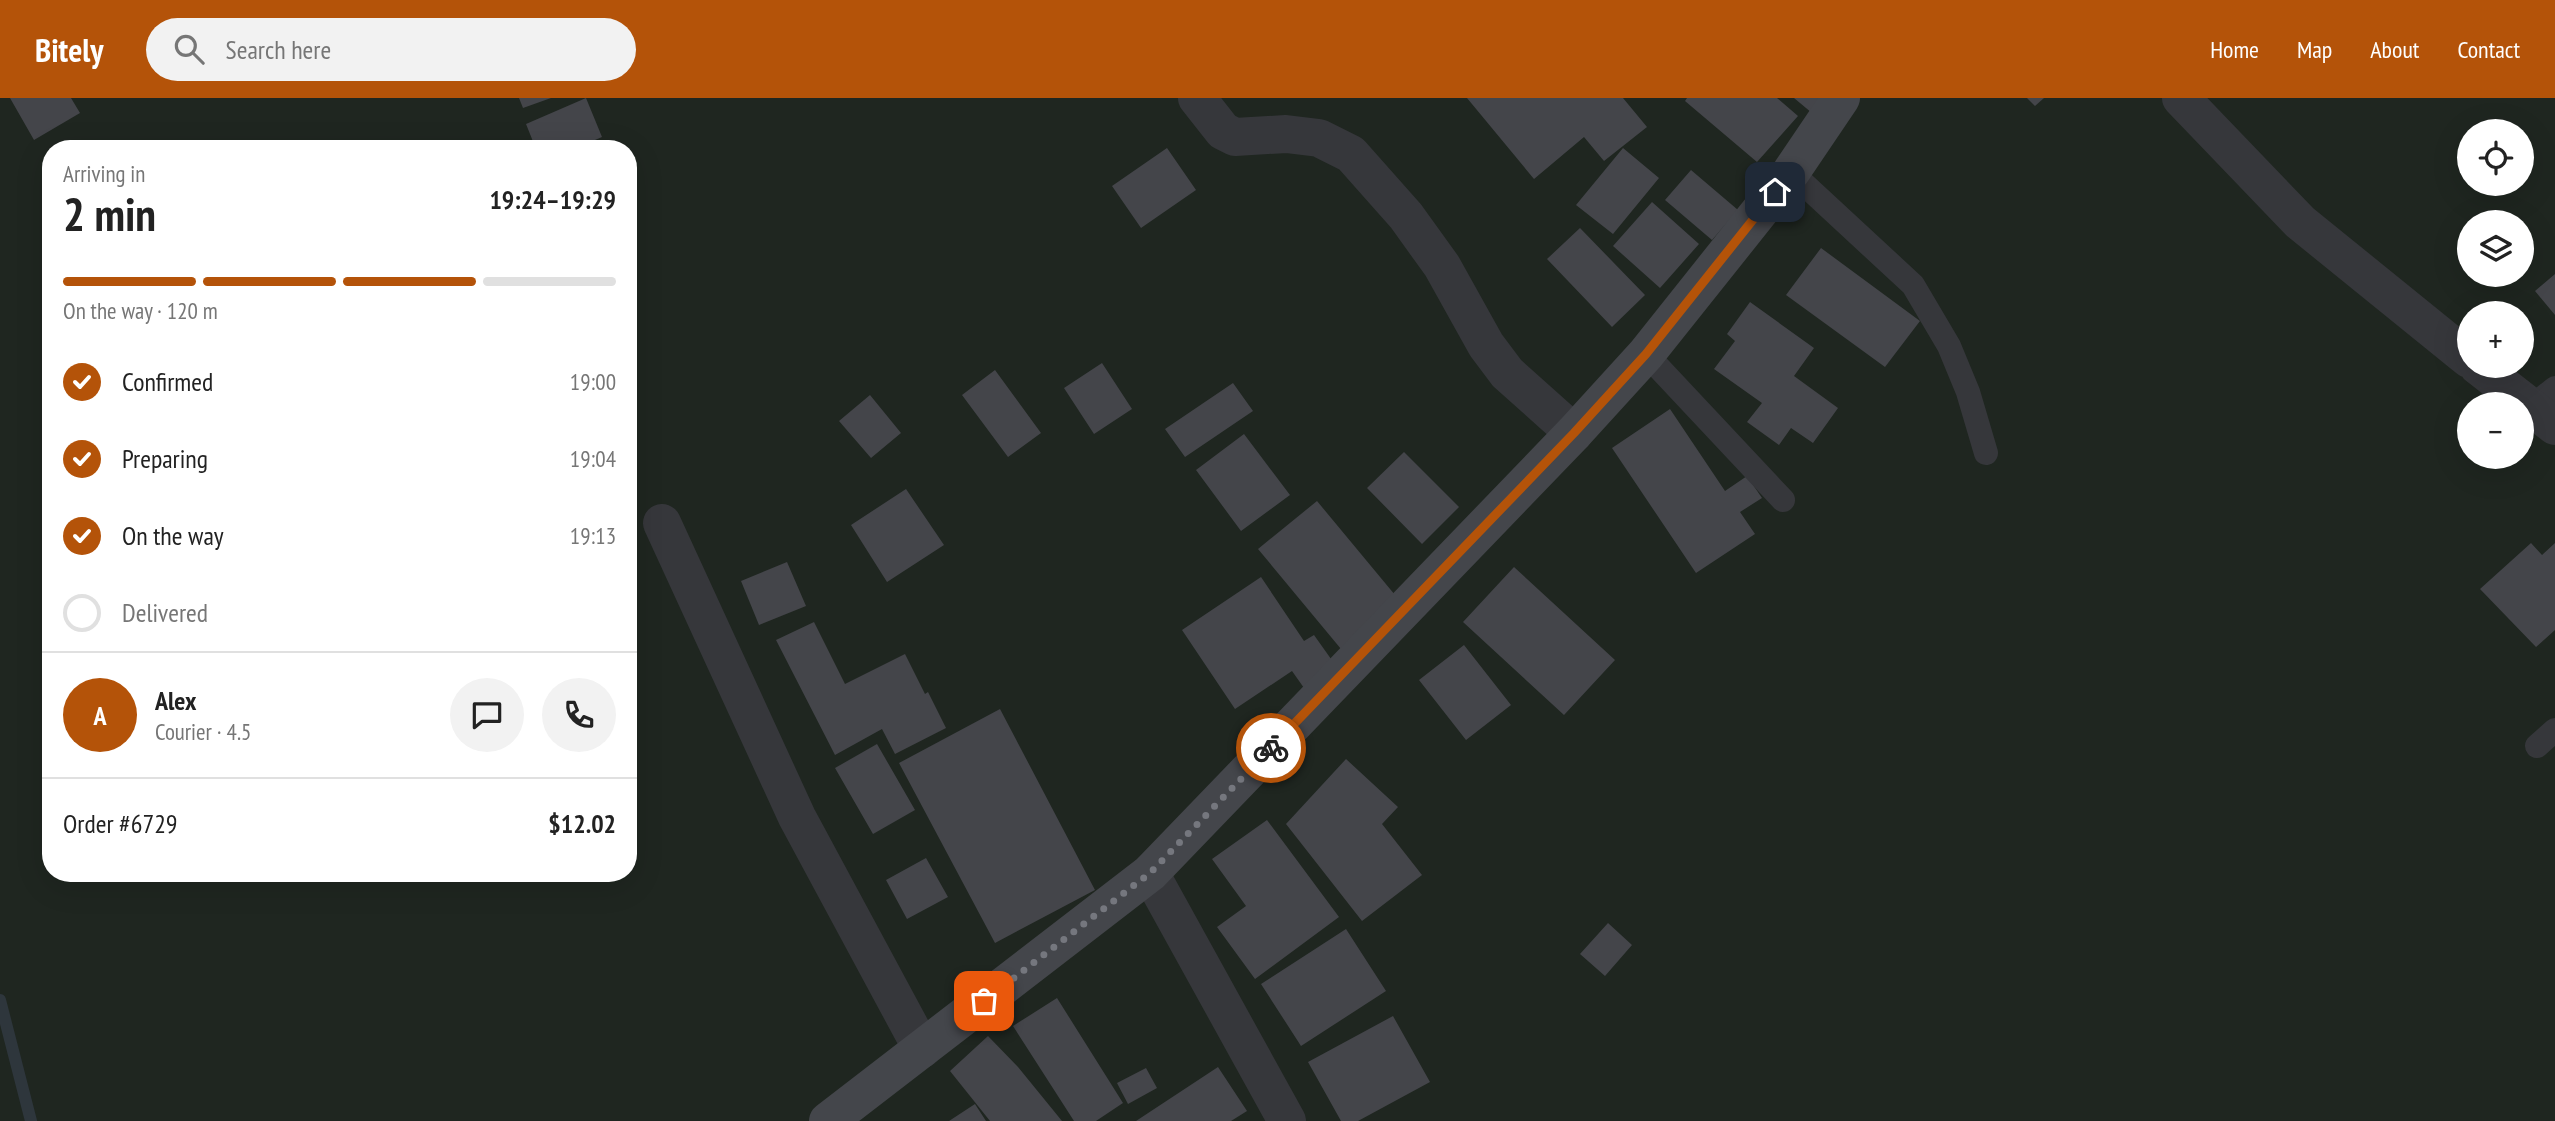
<!DOCTYPE html>
<html lang="en">
<head>
<meta charset="utf-8">
<style>
  :root { --surface:#fff; --page:#f2f2f2; --text:#222; --muted:#767676; --line:#e0e0e0; --accent:#b45309 }
  body { margin:0; font-family:"PT Sans Narrow",sans-serif; background:var(--page); color:var(--text); height:100vh; display:flex; flex-direction:column; font-size:26px; white-space:nowrap }
  * { box-sizing:border-box; margin:0 }
  p { font-size:23px; color:var(--muted) }
  .icon { flex:none; width:38px; height:38px; fill:none; stroke:currentColor; stroke-width:2; stroke-linecap:round; stroke-linejoin:round }
  .map { position:relative; flex:1; overflow:hidden }
  .drawer { position:absolute; left:42px; top:42px; width:595px; height:742px; display:flex; flex-direction:column; background:var(--surface); border-radius:28px; box-shadow:0 7px 28px #0002 }
  .drawer>* { flex:none }
  .buttons { position:absolute; left:2457px; top:21px; display:grid; gap:14px }
  .buttons a { display:grid; place-items:center; width:77px; height:77px; border-radius:50%; background:var(--surface); box-shadow:0 7px 28px #0002; font-size:35px }
  .pin { position:absolute; display:grid; place-items:center; width:60px; height:60px; color:#fff; margin:-30px; border-radius:14px; box-shadow:0 4px 10px #0006 }
  .courier { position:absolute; display:grid; place-items:center; width:70px; height:70px; margin:-35px; border:5px solid #b45309; border-radius:50%; background:#fff; color:#222; box-shadow:0 2px 9px #0007 }
  .head em { font-style:normal; font-weight:600 }
  .head div { display:flex; flex-direction:column-reverse }
  .head { display:flex; align-items:center; justify-content:space-between; height:119px; padding:0 21px }
  h1 { font-size:46px; font-weight:600; line-height:52px }
  .bar { display:grid; grid-template-columns:repeat(4,1fr); gap:10px 7px; align-content:center; height:84px; padding:0 21px }
  .bar i { height:9px; border-radius:5px; background:var(--line) }
  .bar .on { background:var(--accent) }
  .bar p { grid-column:span 4 }
  .line { display:flex; align-items:center; gap:18px; padding:0 21px; border-top:2px solid var(--line) }
  .line div { flex:1 }
  .round { display:grid; place-items:center; flex:none; width:74px; height:74px; border-radius:37px; background:var(--page) }
  ol { padding:0 21px; list-style:none }
  li { display:flex; align-items:center; gap:21px; height:77px }
  li p { margin-inline-start:auto }
  li .icon { padding:7px; border-radius:50%; background:var(--accent); color:#fff; stroke-width:4 }
  li:last-child { color:var(--muted) }
  li i { width:38px; height:38px; border:4px solid var(--line); border-radius:50% }
  header { display:flex; align-items:center; gap:42px; box-sizing:border-box; height:98px; padding:0 35px; background:var(--accent); color:#fff }
  header strong { font-size:33px }
  nav { display:flex; gap:38px; margin-inline-start:auto; font-size:24px }
  .search { width:490px; height:63px; background:var(--page); display:flex; align-items:center; gap:18px; box-sizing:border-box; padding:0 24px; border-radius:38px; color:var(--muted); font-size:26px }
  .map>svg:first-child { display:block }
  .green { fill:#1f2620; fill-rule:evenodd }
  .lines { fill:none; stroke-linecap:round; stroke-linejoin:round }
  .stream { stroke:#2e363c; stroke-width:12 }
  .building { fill:#44454a }
  .lane { stroke:#36373b; stroke-width:24 }
  .street { stroke:#36373b; stroke-width:38 }
  .secondary { stroke:#44464b; stroke-width:38 }
  .done { stroke:#75777e; stroke-width:7; stroke-dasharray:0 12.6 }
  .route { stroke:#b45309; stroke-width:9 }
</style>
</head>
<body>
<header>
<strong>Bitely</strong>
<div class="search"><svg class="icon" aria-label="search" viewBox="0 0 24 24"><circle cx="10" cy="10" r="6"/><path d="M15 15l6 6"/></svg>Search here</div>
<nav><a>Home</a><a>Map</a><a>About</a><a>Contact</a></nav>
</header>
<div class="map">
<svg width="2555" height="1023" viewBox="0 0 2555 1023">
  <rect width="100%" height="100%" fill="#151517"/>
  <!-- green -->
  <path class="green" d="M0,0H2555V1023H0ZM2469,33H2522V86H2469ZM51,51H628V775H51ZM2469,124H2522V177H2469ZM2469,215H2522V268H2469ZM2469,306H2522V359H2469Z"/>
  <g class="lines">
    <!-- stream -->
    <path class="stream" d="M0,902L31,1023"/>
  </g>
  <!-- building -->
  <path class="building" d="M10,0H71L80,15L34,42Z
    M519,0H551L523,10Z
    M586,0L602,39L574,51H536L526,26Z
    M1467,0H1623L1647,29L1604,63L1584,39L1534,81Z
    M1687,0H1777L1798,18L1757,64L1685,3Z
    M1794,0H1825L1812,15Z
    M2027,0H2044L2035,8Z
    M1167,50L1196,92L1141,130L1112,88Z
    M1623,50L1659,80L1613,136L1576,107Z
    M1691,72L1738,112L1712,142L1665,102Z
    M1652,104L1699,146L1660,190L1613,148Z
    M1580,130L1645,197L1612,229L1547,161Z
    M1821,150L1920,223L1885,269L1786,197Z
    M2555,176V217L2535,193Z
    M1750,204L1814,250L1794,278L1838,310L1813,345L1791,330L1779,347L1747,324L1762,305L1714,271L1735,243L1727,236Z
    M1102,265L1132,311L1094,336L1064,290Z
    M995,272L1041,335L1008,359L962,297Z
    M1233,285L1253,313L1185,359L1165,331Z
    M870,297L901,335L871,360L839,323Z
    M1670,311L1725,393L1747,378L1762,400L1740,414L1755,436L1696,475L1612,350Z
    M1244,336L1290,397L1241,433L1196,372Z
    M1404,354L1459,409L1422,446L1367,390Z
    M906,391L944,447L887,484L851,427Z
    M1317,403L1400,503L1341,551L1258,451Z
    M2531,445L2542,457L2555,445V532L2536,549L2480,491Z
    M787,464L806,508L759,527L741,483Z
    M1514,469L1615,562L1564,617L1463,524Z
    M1261,479L1304,543L1314,537L1336,568L1304,590L1292,573L1235,611L1182,532Z
    M814,524L845,586L905,556L925,596L928,594L946,630L895,656L882,631L835,657L776,542Z
    M1464,547L1511,607L1466,642L1419,582Z
    M1000,611L1095,792L995,845L899,665Z
    M877,646L915,712L873,736L835,670Z
    M1346,661L1398,709L1382,726L1422,777L1362,823L1286,726Z
    M1267,722L1339,819L1255,881L1217,829L1246,808L1212,761Z
    M926,760L948,799L907,821L886,782Z
    M1608,825L1632,847L1605,878L1580,856Z
    M1346,831L1386,893L1301,948L1261,886Z
    M1057,900L1123,1005L1096,1023H1074L1013,928Z
    M1393,918L1430,984L1358,1023H1341L1308,964Z
    M988,938L1018,969L1062,1023H990L950,973Z
    M1218,969L1247,1013L1231,1023H1136Z
    M1146,970L1157,990L1128,1006L1117,985Z
    M975,1006L986,1023H949Z"/>
  <g class="lines">
    <!-- lane -->
    <path class="lane" d="M1791,74L1913,187L1949,248L1968,294L1986,355
      M1646,256L1783,402
      M2530,310L2555,290
      M2537,648L2555,632"/>
    <!-- street -->
    <path class="street" d="M1197,0L1223,33L1235,39L1286,36L1319,40L1351,56L1406,118L1442,168L1486,247L1507,275L1574,335
      M2181,0L2300,124L2469,261
      M2478,268L2555,328
      M662,425L797,719L922,951
      M1150,775L1287,1023"/>
    <!-- secondary -->
    <path class="secondary" d="M828,1023L1150,775L1574,335L1646,256L1791,74L1841,0"/>
  </g>
  <g class="lines">
    <!-- done -->
    <path class="done" d="M984,903L1150,775L1271,650"/>
    <!-- route -->
    <path class="route" d="M1271,650L1574,335L1646,256L1775,94"/>
  </g>
</svg>
<div class="buttons">
<a><svg class="icon" aria-label="locate" viewBox="0 0 24 24"><circle cx="12" cy="12" r="6"/><path d="M12 2v4M12 18v4M2 12h4M18 12h4"/></svg></a>
<a><svg class="icon" aria-label="layers" viewBox="0 0 24 24"><path d="M12 4l9 5-9 5-9-5zM3 14l9 5 9-5"/></svg></a>
<a>+</a>
<a>−</a>
</div>
<div class="pin" style="left:984px;top:903px;background:#ea580c"><svg class="icon" aria-label="bag" viewBox="0 0 24 24"><path d="M5 8h14l-1 12H6zM9 8a3 3 0 0 1 6 0"/></svg></div>
<div class="pin" style="left:1775px;top:94px;background:#1f2937"><svg class="icon" aria-label="home" viewBox="0 0 24 24"><path d="M3 11l9-7 9 7M6 9v11h12V9"/></svg></div>
<div class="courier" style="left:1271px;top:650px"><svg class="icon" aria-label="bike" viewBox="0 0 24 24"><circle cx="6" cy="16" r="4"/><circle cx="18" cy="16" r="4"/><path d="M6 16l4-8h5l3 8M10 8l3 8H6M13 5h3"/></svg></div>
<section class="drawer">
<div class="head"><div><h1>2 min</h1><p>Arriving in</p></div><em>19:24–19:29</em></div>
<div class="bar"><i class="on"></i><i class="on"></i><i class="on"></i><i></i><p>On the way · 120 m</p></div>
<ol>
<li><svg class="icon" aria-label="check" viewBox="0 0 24 24"><path d="M5 12l5 5 9-10"/></svg>Confirmed<p>19:00</p></li>
<li><svg class="icon" aria-label="check" viewBox="0 0 24 24"><path d="M5 12l5 5 9-10"/></svg>Preparing<p>19:04</p></li>
<li><svg class="icon" aria-label="check" viewBox="0 0 24 24"><path d="M5 12l5 5 9-10"/></svg>On the way<p>19:13</p></li>
<li><i></i>Delivered</li>
</ol>
<div class="line" style="height:126px"><b class="round" style="background:var(--accent);color:#fff">A</b><div><b>Alex</b><p>Courier · 4.5</p></div><a class="round"><svg class="icon" aria-label="chat" viewBox="0 0 24 24"><path d="M4 5h16v11H9l-5 4z"/></svg></a><a class="round"><svg class="icon" aria-label="phone" viewBox="0 0 24 24"><path d="M5 4h4l2 5-3 2q2 4 5 5l2-3 5 2v4C11 20 4 13 5 4z"/></svg></a></div>
<div class="line" style="height:91px"><div>Order #6729</div><b>$12.02</b></div>
</section>
</div>
</body>
</html>
